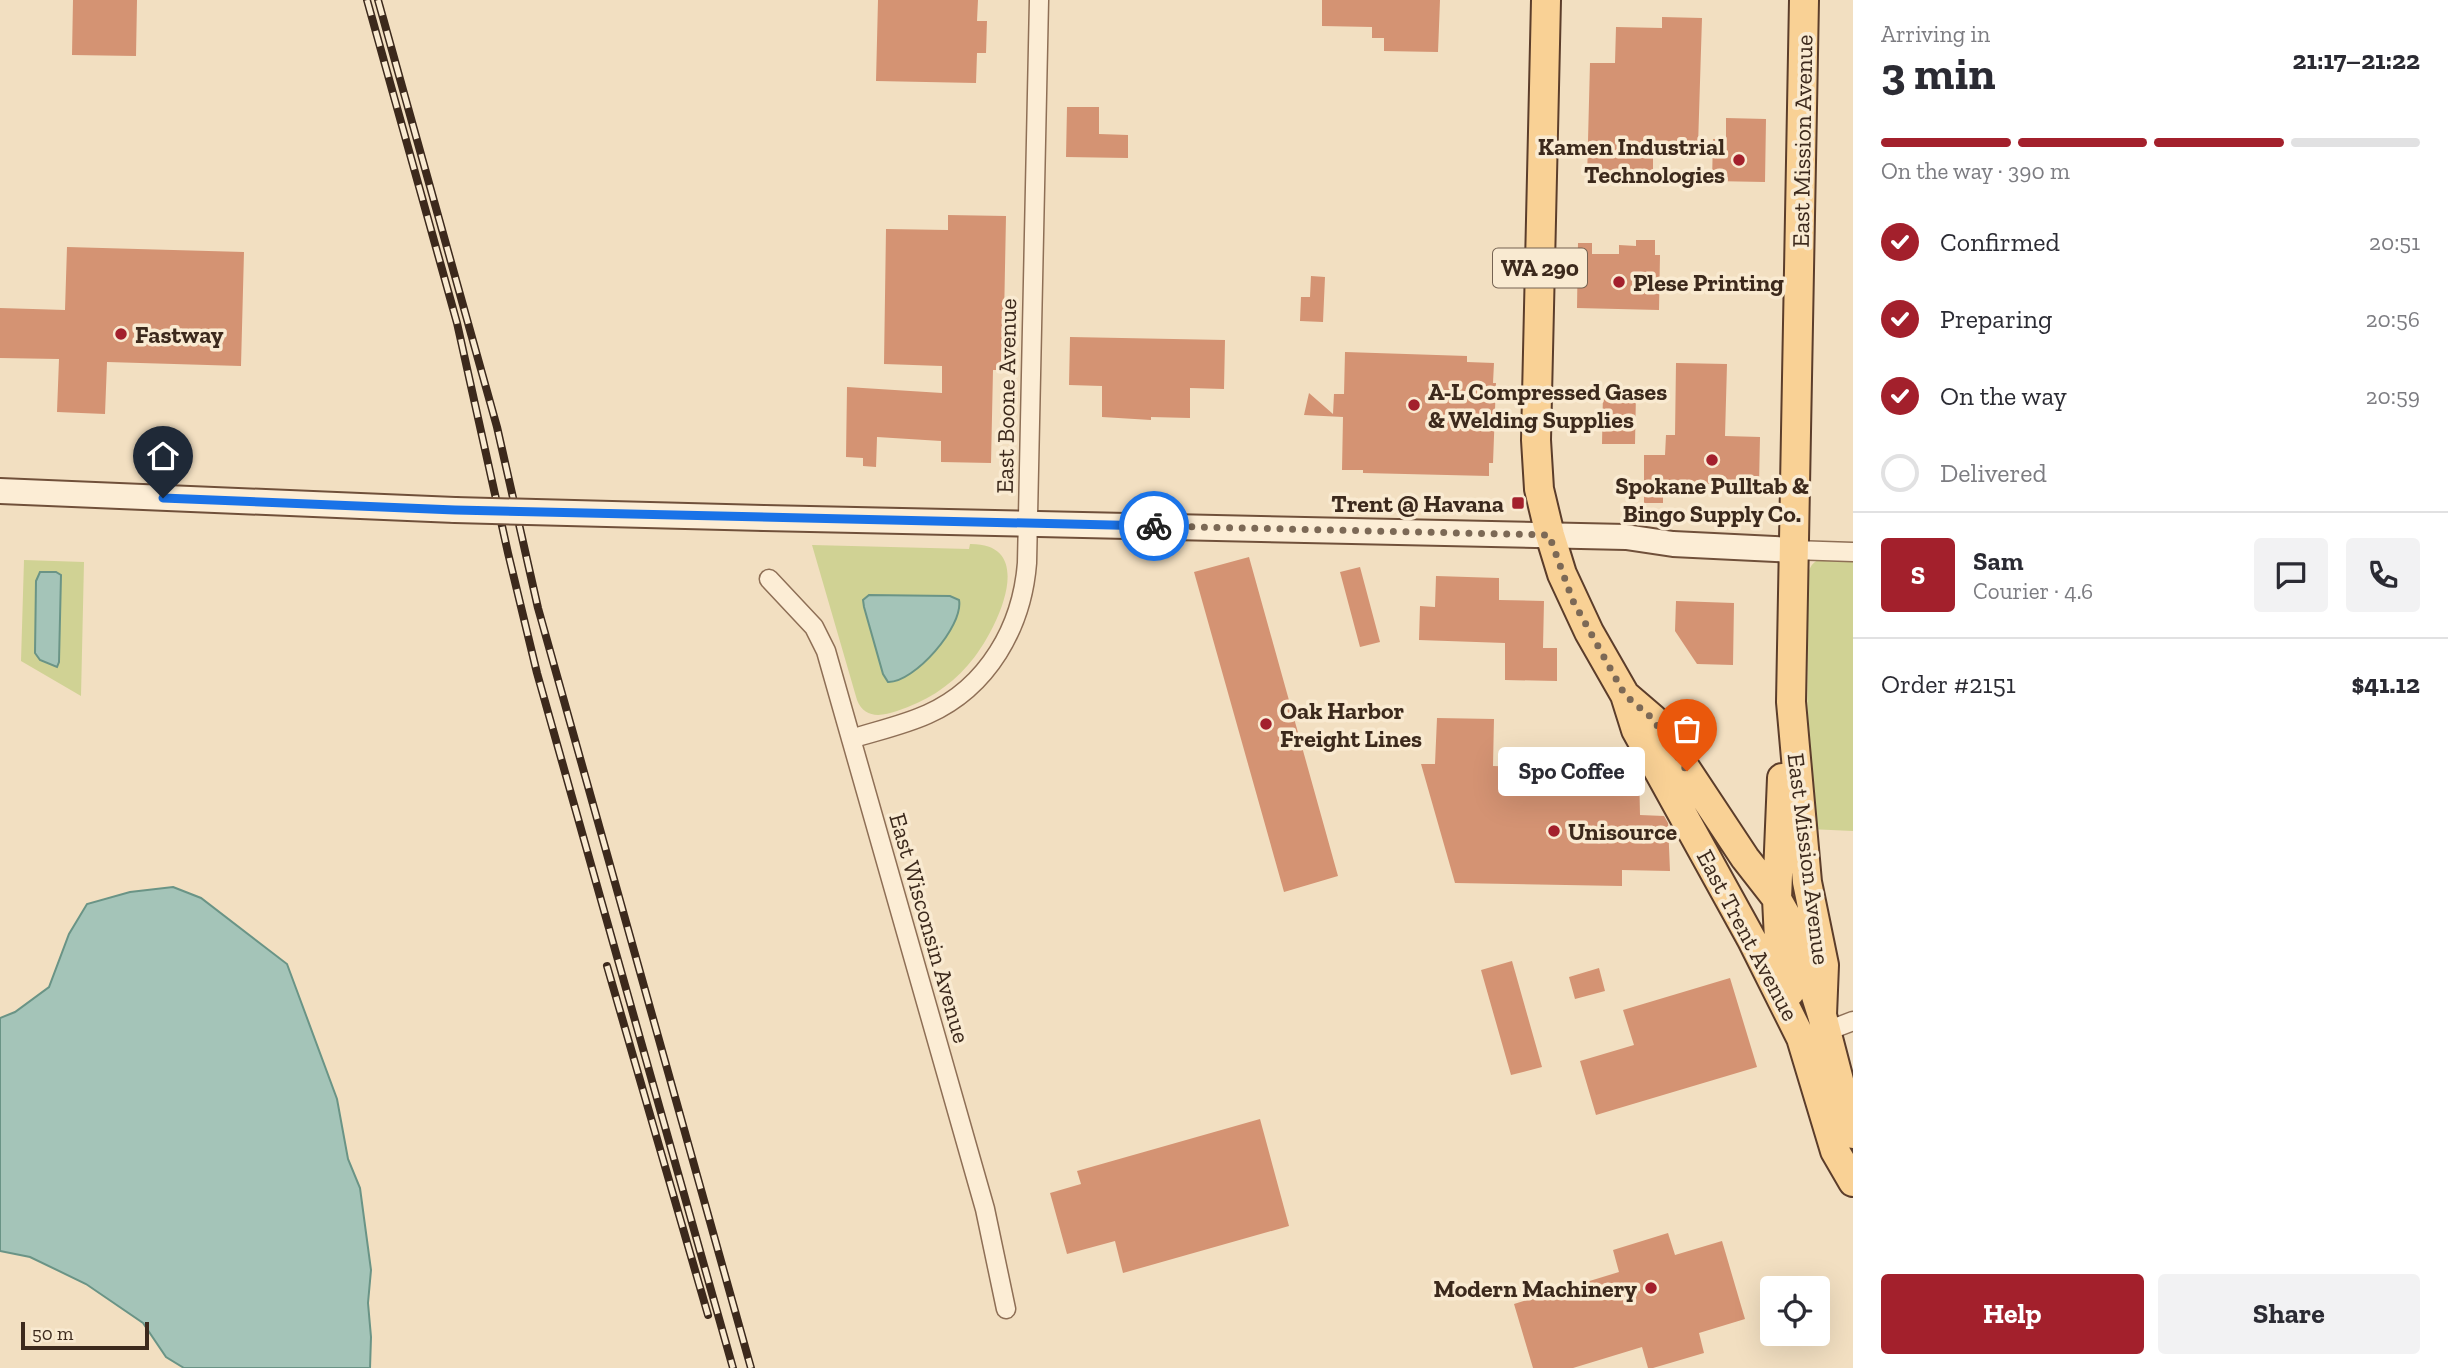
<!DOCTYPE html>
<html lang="en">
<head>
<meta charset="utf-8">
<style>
  :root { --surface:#fff; --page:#f2f2f3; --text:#2b2b33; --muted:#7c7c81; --line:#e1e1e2; --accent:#a3202c }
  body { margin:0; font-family:"Zilla Slab",serif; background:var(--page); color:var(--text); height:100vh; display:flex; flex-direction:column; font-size:26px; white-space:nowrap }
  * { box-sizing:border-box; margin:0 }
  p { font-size:23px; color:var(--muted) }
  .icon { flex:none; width:38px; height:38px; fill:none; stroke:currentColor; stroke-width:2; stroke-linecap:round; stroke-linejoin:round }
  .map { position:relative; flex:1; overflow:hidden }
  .side { display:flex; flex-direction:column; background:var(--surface); width:595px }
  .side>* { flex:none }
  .buttons { position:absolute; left:1760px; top:1276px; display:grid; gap:14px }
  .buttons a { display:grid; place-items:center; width:70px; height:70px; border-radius:7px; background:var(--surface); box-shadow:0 7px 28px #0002; font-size:35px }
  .scale { position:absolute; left:21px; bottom:18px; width:128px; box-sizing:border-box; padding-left:7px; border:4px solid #3c291c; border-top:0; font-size:19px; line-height:24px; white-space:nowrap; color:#3c291c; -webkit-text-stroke:5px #f9ead1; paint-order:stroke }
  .pin { position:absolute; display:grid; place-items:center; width:60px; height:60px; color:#fff; margin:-72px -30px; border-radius:50% 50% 50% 0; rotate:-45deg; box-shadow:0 0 7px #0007 }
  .pin .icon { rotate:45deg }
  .courier { position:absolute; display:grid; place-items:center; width:70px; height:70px; margin:-35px; border:5px solid #1a73e8; border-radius:50%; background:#fff; color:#222; box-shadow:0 2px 9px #0007 }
  .bubble { position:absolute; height:49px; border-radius:7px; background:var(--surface); box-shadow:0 7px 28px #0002; font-size:23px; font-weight:700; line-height:49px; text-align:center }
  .headline em { font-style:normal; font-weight:700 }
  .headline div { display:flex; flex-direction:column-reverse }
  .headline { display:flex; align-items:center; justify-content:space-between; height:119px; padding:0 28px }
  h1 { font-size:46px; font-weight:700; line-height:52px }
  .bar { display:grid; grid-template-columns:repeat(4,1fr); gap:10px 7px; align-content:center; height:84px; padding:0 28px }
  .bar i { height:9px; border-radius:5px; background:var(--line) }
  .bar .active { background:var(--accent) }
  .bar p { grid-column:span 4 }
  .line { display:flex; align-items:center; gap:18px; padding:0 28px; border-top:2px solid var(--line) }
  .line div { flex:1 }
  .round { display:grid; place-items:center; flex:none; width:74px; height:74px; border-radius:7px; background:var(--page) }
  ol { padding:0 28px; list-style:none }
  li { display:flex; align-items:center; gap:21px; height:77px }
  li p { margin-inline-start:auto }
  li .icon { padding:7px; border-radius:50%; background:var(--accent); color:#fff; stroke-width:4 }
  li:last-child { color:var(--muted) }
  li i { width:38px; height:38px; border:4px solid var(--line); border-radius:50% }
  .button { display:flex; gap:14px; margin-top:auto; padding:14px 28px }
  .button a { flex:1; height:80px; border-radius:7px; background:var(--accent); color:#fff; font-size:28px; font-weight:700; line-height:80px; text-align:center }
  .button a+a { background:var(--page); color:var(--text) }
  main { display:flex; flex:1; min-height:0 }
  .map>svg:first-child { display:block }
  .green { fill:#d0d294 }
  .water { fill:#a4c4b8; stroke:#6a9486; stroke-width:2 }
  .building { fill:#d49373 }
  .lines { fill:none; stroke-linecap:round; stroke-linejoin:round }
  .street-casing { stroke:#8e6f56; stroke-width:21 }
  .secondary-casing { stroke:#70503a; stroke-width:28 }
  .primary-casing { stroke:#5b3d2b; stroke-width:32 }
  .street { stroke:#fcedd5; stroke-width:18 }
  .secondary { stroke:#fcedd5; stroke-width:24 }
  .primary { stroke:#f9d195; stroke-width:28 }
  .rail-casing { stroke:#3c291c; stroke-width:8 }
  .rail { stroke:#f9ead1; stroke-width:5; stroke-dasharray:16; stroke-linecap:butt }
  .secondary-bridge-casing { stroke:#70503a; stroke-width:28; stroke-linecap:butt }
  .secondary-bridge { stroke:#fcedd5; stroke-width:24 }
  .done { stroke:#7c6956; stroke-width:7; stroke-dasharray:0 12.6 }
  .route { stroke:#1a73e8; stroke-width:9 }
  .poi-dot { fill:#a3202c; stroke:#f9ead1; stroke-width:2.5 }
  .labels { text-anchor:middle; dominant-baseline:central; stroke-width:7; stroke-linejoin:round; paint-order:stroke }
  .shield { fill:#f9ead1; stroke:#756352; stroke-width:2 }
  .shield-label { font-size:23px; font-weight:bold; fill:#3c291c }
  .street-label { font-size:24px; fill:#3c291c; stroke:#f9ead1 }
  .poi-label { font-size:24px; font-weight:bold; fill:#3c291c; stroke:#f9ead1; text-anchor:start }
</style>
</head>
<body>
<main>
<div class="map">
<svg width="1853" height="1368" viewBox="0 0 1853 1368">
  <rect width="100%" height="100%" fill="#f2dfc1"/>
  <!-- green -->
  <path class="green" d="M970,544C1042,543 993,638 968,665C949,687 925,702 897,711C880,717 864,718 857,700L812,545L969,549Z
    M1825,559L1853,560V831L1809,829L1807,758L1808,574C1811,564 1814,560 1825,559Z
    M24,560L84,562L81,696L21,661Z"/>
  <!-- water -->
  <path class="water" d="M40,572H56L61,575L59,662L57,667L40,660L35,653L36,581Z
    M869,595L950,596L959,600C964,626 914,683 888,682L883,674L864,607L863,600Z
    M173,887L201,898L287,964L337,1099L348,1159L360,1188L371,1270L368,1303L371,1337L370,1368H184L166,1357L143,1323L86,1284L30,1257L0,1251V1018L15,1012L49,987L69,934L87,904L130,892Z"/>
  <!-- building -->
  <path class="building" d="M73,0H137L136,56L72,55Z
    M878,0H978L977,21H987L986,53H977L976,83L876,81Z
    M1322,0H1440L1438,52L1384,51V38H1372V27L1322,26Z
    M1662,17L1702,18L1698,146L1657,145L1658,155H1653V181L1587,179L1590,63H1615L1616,27L1662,28Z
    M1067,107H1099V134L1128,135V158L1066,157Z
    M1726,118L1766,119L1765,182L1712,181L1713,139H1726Z
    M948,215L1006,216L1003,370H993L991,463L941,462V441L877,437L876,467L863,466V458L846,457L847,387L942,393V366L884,364L886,229L948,230Z
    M1636,240H1655V255H1660L1659,310L1577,308L1578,243H1592V254H1619V245L1636,246Z
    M67,247L244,252L241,366L107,362L105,414L57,412L59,359L0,358V308L65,310Z
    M1311,276L1325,277L1323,322L1300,321L1301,297H1310Z
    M1070,337L1225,340L1224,389L1190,388V418L1151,417V420L1102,417V386L1069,385Z
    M1345,352L1467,356V362L1494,363L1493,383H1496L1493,463H1489V476L1363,473V470H1342L1343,417L1304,415L1309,393L1333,414L1334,394H1344Z
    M1676,363L1727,364L1725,436L1760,437L1759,485L1663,483V503H1644V455H1665L1666,435H1675Z
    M1603,392L1636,393L1635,444H1602Z
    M1249,557L1338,876L1284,892L1194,572Z
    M1360,567L1380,642L1360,647L1340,572Z
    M1436,576L1499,578V600L1544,601L1543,648H1557V681L1505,680V643L1419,640L1420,606L1435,607Z
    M1676,601L1734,603L1733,665L1697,664L1675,631Z
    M1437,718L1494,719L1493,766L1639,770L1640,815L1664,816L1668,823L1670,871L1622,870V886L1455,883L1421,764H1435Z
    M1512,961L1542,1067L1511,1075L1481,970Z
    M1599,968L1605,991L1575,999L1569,977Z
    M1730,978L1757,1067L1596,1115L1580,1061L1634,1045L1623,1010Z
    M1260,1119L1289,1226L1123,1273L1115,1241L1067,1254L1050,1193L1081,1184L1077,1171Z
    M1668,1233L1675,1255L1722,1241L1745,1319L1699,1333L1704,1353L1653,1368H1648L1642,1347L1573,1368H1533L1514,1304L1619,1272L1613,1250Z"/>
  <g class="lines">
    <!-- street casing -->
    <g class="street-casing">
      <path id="street" d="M1793,550L1853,552
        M769,579L814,627L826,651L985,1209L1006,1309
        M851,739C876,731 904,725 928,714C988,687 1022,627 1027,563L1039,0
        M1827,1031L1853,1021"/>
    </g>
    <!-- secondary casing -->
    <g class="secondary-casing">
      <path id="secondary" d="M0,491L455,510
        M764,518L1626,537L1673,544L1793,550"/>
    </g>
    <!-- primary casing -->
    <g class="primary-casing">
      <path id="primary" d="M1546,0L1536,440L1539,489L1550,535L1562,574L1589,632L1625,695L1636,730L1752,940L1801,1038L1835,1151L1853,1182
        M1804,0L1791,702L1807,882L1824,965L1822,1015
        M1625,695L1653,719L1745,858L1777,899L1791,924L1799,942L1822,1015L1853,1134
        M1782,778L1777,899L1779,939L1790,992"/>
    </g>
    <!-- street -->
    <use href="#street" class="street"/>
    <!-- secondary -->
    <use href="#secondary" class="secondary"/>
    <!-- primary -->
    <use href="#primary" class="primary"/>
    <!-- rail casing -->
    <g class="rail-casing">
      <path id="rail" d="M367,0L457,323L508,553L537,673L733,1368
        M378,0L497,427L538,608L751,1368
        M607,966L708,1315"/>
    </g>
    <!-- rail -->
    <use href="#rail" class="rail"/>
    <!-- secondary-bridge casing -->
    <g class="secondary-bridge-casing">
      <path id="secondary-bridge" d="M455,510L764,518"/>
    </g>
    <!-- secondary-bridge -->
    <use href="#secondary-bridge" class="secondary-bridge"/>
  </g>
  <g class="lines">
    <!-- done -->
    <path class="done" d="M1154,526L1549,535L1573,601L1625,695L1653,719L1687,771"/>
    <!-- route -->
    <path class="route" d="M163,498L455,510L1154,526"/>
  </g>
  <!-- markers -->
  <g class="poi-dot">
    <circle cx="1739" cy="160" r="7"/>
    <circle cx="1619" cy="282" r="7"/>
    <circle cx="121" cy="334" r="7"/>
    <circle cx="1414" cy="405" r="7"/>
    <circle cx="1712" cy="460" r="7"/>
    <rect x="1511" y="496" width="14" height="14" rx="3.5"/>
    <circle cx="1266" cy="724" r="7"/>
    <circle cx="1554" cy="831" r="7"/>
    <circle cx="1651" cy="1288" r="7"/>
  </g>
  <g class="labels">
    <!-- shield labels -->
    <rect class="shield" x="1493" y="248.5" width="94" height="39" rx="5"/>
    <g class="shield-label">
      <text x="1540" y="268">WA 290</text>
    </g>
    <!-- street labels -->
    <g class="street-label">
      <text transform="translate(1802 141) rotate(-89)">East Mission Avenue</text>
      <text transform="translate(1006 396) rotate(-89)">East Boone Avenue</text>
      <text transform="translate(1809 859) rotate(83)">East Mission Avenue</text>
      <text transform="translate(930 928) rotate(74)">East Wisconsin Avenue</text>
      <text transform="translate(1748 935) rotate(62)">East Trent Avenue</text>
    </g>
    <!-- poi labels -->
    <g class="poi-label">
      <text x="1725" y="146" text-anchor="end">Kamen Industrial<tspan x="1725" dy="28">Technologies</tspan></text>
      <text x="1633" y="282">Plese Printing</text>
      <text x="135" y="334">Fastway</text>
      <text x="1428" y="391">A-L Compressed Gases<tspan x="1428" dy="28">&amp; Welding Supplies</tspan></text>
      <text x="1712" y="485" text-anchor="middle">Spokane Pulltab &amp;<tspan x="1712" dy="28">Bingo Supply Co.</tspan></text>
      <text x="1504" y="503" text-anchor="end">Trent @ Havana</text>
      <text x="1280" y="710">Oak Harbor<tspan x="1280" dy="28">Freight Lines</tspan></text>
      <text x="1568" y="831">Unisource</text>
      <text x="1637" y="1288" text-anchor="end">Modern Machinery</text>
    </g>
  </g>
</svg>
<div class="buttons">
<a><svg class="icon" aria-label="locate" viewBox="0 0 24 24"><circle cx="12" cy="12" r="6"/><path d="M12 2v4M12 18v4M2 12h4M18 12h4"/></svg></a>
</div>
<div class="scale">50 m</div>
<div class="pin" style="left:1687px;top:771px;background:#ea580c"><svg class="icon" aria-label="bag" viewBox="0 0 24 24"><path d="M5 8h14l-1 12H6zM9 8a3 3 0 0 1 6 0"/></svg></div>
<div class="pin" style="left:163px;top:498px;background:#1f2937"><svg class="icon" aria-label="home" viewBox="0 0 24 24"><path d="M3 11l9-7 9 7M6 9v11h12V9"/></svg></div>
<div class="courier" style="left:1154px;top:526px"><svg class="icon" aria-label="bike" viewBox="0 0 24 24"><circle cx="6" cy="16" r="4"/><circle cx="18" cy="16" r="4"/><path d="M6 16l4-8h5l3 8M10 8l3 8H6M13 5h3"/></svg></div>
<div class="bubble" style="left:1498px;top:747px;width:147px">Spo Coffee</div>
</div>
<section class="side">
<div class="headline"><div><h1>3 min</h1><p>Arriving in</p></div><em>21:17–21:22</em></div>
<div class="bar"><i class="active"></i><i class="active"></i><i class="active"></i><i></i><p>On the way · 390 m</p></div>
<ol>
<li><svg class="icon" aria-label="check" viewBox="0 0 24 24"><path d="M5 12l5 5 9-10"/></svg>Confirmed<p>20:51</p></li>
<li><svg class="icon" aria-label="check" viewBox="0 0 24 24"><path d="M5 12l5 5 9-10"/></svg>Preparing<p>20:56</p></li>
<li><svg class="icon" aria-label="check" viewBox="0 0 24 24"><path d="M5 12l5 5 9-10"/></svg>On the way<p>20:59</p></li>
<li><i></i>Delivered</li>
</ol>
<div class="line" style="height:126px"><b class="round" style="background:var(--accent);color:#fff">S</b><div><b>Sam</b><p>Courier · 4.6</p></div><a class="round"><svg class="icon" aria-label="chat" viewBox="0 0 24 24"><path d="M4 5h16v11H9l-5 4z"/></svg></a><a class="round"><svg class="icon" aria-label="phone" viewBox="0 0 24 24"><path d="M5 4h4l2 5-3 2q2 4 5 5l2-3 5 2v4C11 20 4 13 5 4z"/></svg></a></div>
<div class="line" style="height:91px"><div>Order #2151</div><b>$41.12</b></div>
<div class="button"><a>Help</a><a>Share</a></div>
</section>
</main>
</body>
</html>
